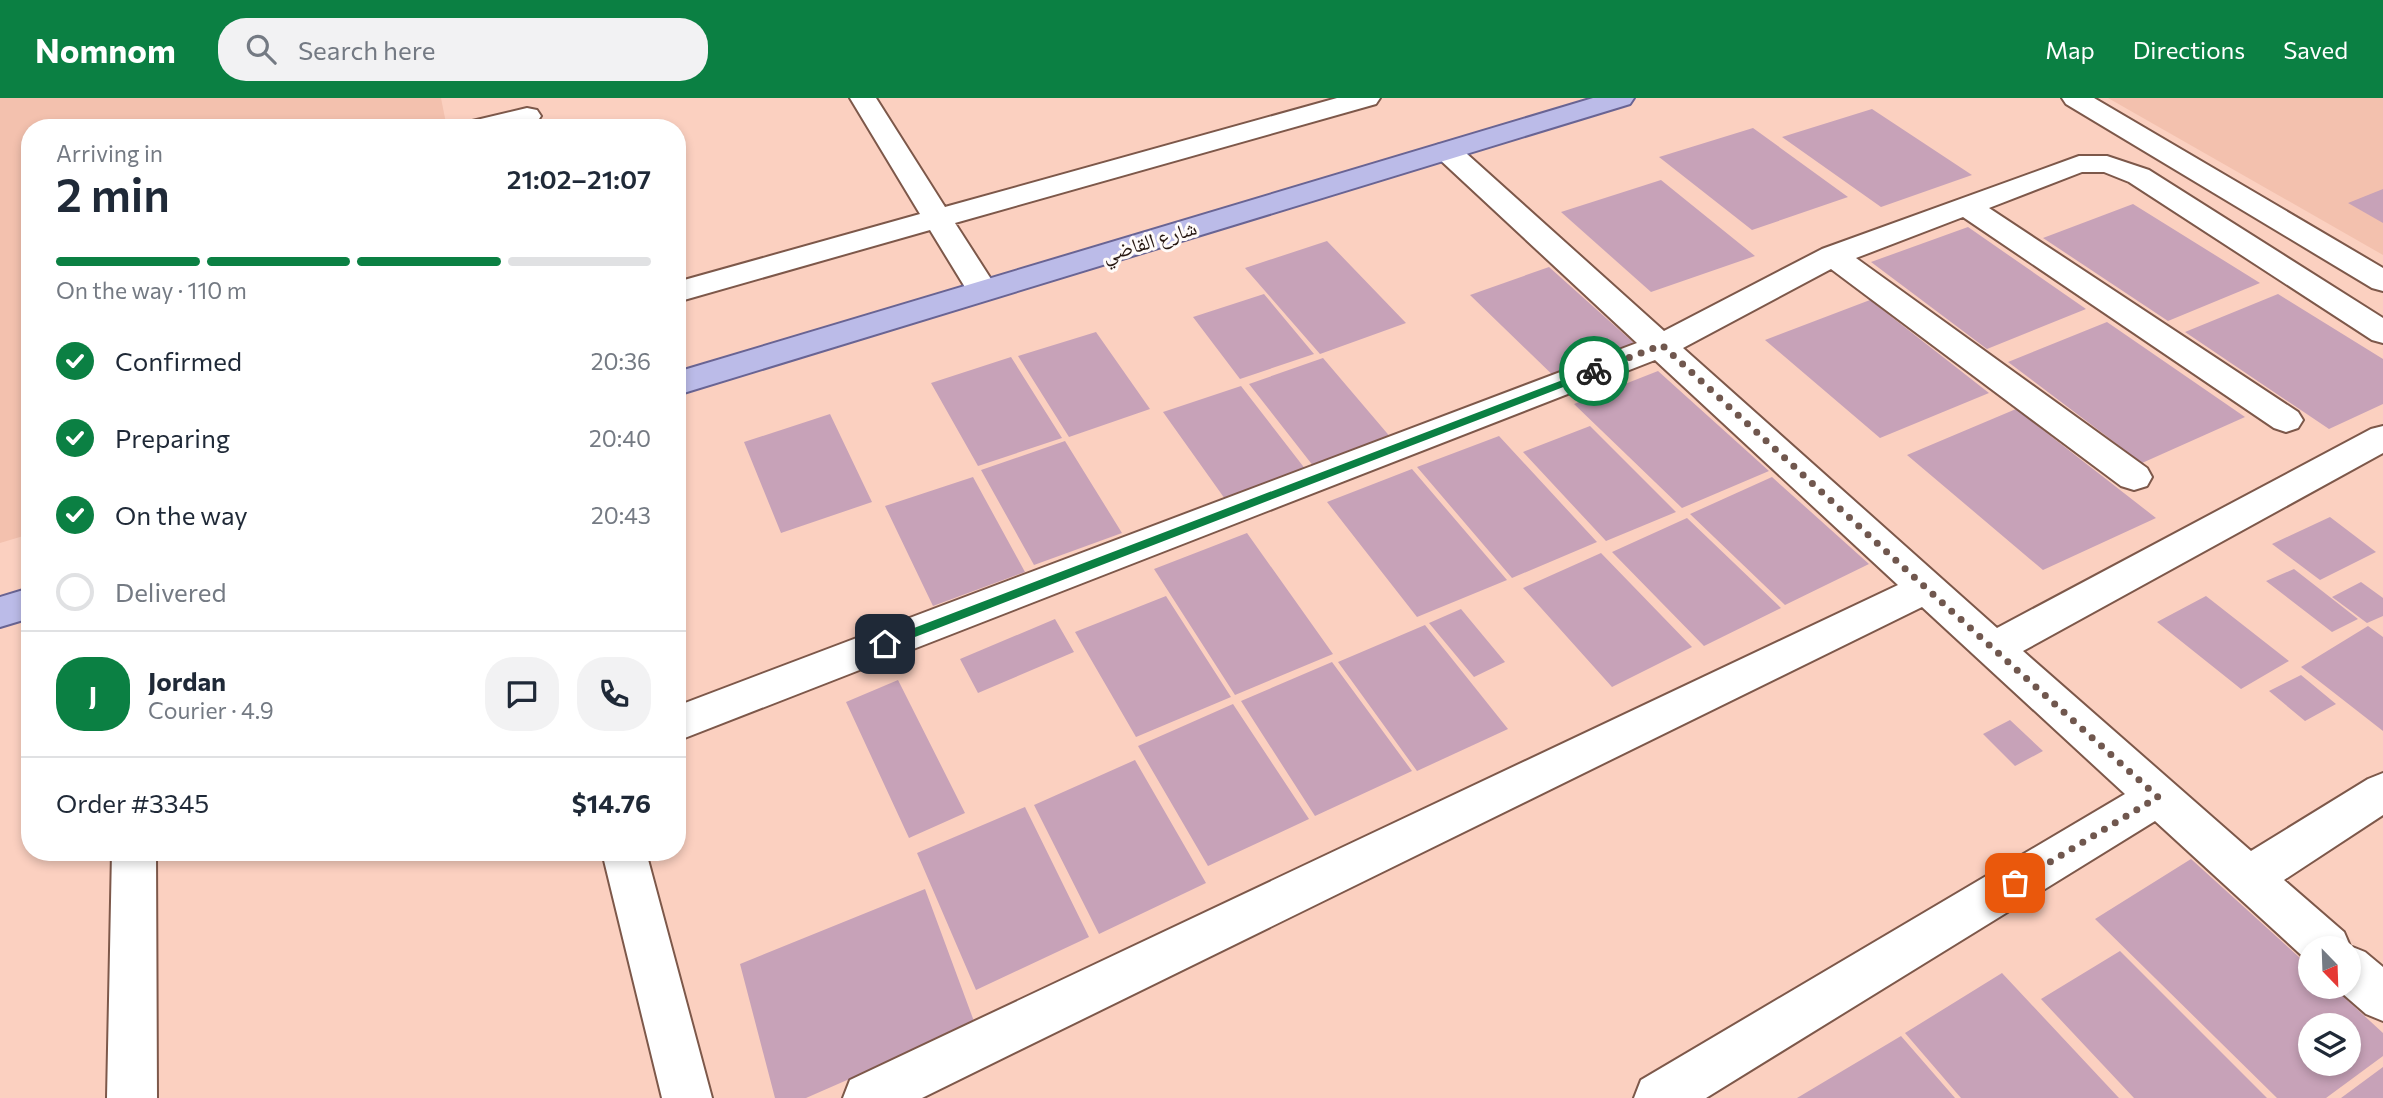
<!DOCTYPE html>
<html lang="en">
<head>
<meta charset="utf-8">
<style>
  :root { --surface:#fff; --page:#f2f2f3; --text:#1f2937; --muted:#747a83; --line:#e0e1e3; --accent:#0b8043 }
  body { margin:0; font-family:Commissioner,"Noto Naskh Arabic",sans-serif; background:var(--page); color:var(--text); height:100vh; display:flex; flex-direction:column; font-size:26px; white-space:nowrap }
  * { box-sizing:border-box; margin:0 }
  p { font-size:23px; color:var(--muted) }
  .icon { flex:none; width:38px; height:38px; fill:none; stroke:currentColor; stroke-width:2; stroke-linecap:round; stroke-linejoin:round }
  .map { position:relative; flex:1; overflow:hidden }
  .drawer { position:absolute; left:21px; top:21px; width:665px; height:742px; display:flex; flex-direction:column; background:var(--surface); border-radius:28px; box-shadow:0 4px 10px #0003 }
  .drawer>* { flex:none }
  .needle { width:46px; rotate:157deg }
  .tools { position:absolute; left:2298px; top:838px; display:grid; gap:14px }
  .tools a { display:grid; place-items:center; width:63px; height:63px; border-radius:50%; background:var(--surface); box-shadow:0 4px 10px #0003; font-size:35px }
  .pin { position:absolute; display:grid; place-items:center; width:60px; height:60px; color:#fff; margin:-30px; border-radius:14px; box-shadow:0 4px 10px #0006 }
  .courier { position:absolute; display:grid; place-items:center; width:70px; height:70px; margin:-35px; border:5px solid #0b8043; border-radius:50%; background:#fff; color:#222; box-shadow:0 2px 9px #0007 }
  .summary em { font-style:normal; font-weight:600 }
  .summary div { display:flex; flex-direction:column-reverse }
  .summary { display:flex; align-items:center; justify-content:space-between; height:119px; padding:0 35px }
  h1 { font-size:46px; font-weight:600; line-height:52px }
  .bar { display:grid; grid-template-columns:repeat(4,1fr); gap:10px 7px; align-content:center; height:84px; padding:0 35px }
  .bar i { height:9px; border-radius:5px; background:var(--line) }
  .bar .active { background:var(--accent) }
  .bar p { grid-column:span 4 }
  .line { display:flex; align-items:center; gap:18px; padding:0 35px; border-top:2px solid var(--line) }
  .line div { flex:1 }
  .round { display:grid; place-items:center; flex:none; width:74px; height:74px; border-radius:28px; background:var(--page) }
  ol { padding:0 35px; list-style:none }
  li { display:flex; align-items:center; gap:21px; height:77px }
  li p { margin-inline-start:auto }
  li .icon { padding:7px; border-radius:50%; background:var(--accent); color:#fff; stroke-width:4 }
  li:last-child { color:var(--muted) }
  li i { width:38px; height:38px; border:4px solid var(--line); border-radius:50% }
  header { display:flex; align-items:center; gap:42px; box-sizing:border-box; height:98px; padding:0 35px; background:var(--accent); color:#fff }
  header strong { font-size:33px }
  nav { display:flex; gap:38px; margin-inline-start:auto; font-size:24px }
  .search { width:490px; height:63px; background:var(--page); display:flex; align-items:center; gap:18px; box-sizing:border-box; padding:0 24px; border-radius:28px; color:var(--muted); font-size:26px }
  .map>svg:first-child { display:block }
  .built { fill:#f3c1ae }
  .building { fill:#c7a2b8; fill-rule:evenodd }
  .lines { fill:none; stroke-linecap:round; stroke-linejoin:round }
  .minor-casing { stroke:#7d584a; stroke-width:4 }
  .major-casing { stroke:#696493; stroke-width:4 }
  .minor { fill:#fff; fill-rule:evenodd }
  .major { fill:#bbbbe8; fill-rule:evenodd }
  .route { fill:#0b8043 }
  .done { stroke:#70574e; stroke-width:7; stroke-dasharray:0 12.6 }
  .labels { text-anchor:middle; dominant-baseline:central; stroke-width:6; stroke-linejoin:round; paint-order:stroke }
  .far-street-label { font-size:21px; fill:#251610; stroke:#fffbf9 }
</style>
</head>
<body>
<header>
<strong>Nomnom</strong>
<div class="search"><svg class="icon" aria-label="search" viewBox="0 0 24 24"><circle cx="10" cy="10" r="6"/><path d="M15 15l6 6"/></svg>Search here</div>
<nav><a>Map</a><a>Directions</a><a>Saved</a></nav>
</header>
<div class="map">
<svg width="2383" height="1000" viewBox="0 0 2383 1000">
  <rect width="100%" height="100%" fill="#fbd0c0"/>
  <!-- built -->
  <path class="built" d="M0,0H441L447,30H30V436L0,445Z
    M2108,0H2383V157Z"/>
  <!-- building -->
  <path class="building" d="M1872,11L1972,77L1881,109L1782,39Z
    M1753,30L1848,99L1752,132L1659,59Z
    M1661,82L1755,158L1651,194L1561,114Z
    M2383,91V125L2348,105Z
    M2133,106L2260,185L2168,223L2043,140Z
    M1968,129L2086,211L1987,251L1871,164Z
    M1327,143L1406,225L1320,256L1245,170Z
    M1549,169L1644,254L1562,286L1470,197Z
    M1264,196L1314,256L1240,281L1193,219Z
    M2278,196L2383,261V306L2329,331L2185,234Z
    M1870,202L1989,295L1880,340L1765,242Z
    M2107,224L2245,319L2142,365L2008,264Z
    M1096,234L1150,311L1069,339L1018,258Z
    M1011,259L1062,340L978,368L931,285Z
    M1323,260L1392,341L1314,369L1249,286Z
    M1658,273L1769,373L1682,410L1574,306Z
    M1241,288L1306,372L1225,401L1163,314Z
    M2016,311L2156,420L2043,472L1907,357Z
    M830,316L872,404L781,435L744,344Z
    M1590,328L1676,414L1606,443L1523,354Z
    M1499,338L1597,444L1512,480L1417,369Z
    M1065,343L1122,435L1034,467L981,372Z
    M1412,371L1507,482L1417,519L1327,404Z
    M973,379L1025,474L933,508L885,408Z
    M1772,379L1869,466L1785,507L1690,416Z
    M2330,419L2376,454L2320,482L2272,446Z
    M1687,420L1781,510L1704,548L1612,454Z
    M1247,435L1333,556L1235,597L1154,471Z
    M1601,455L1692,549L1612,589L1523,490Z
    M2294,471L2358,521L2332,534L2266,483Z
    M2361,484L2383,500V518L2367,525L2332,499Z
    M1166,498L1231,599L1136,639L1075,534Z
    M2206,498L2289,563L2241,591L2157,524Z
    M1461,511L1505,564L1474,579L1429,525Z
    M1055,521L1074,554L978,595L960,561Z
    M1425,527L1508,631L1417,673L1338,564Z
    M2368,528L2383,539V633L2301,569Z
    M1332,564L1412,673L1315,718L1241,603Z
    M2301,577L2336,606L2305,623L2269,593Z
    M898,582L965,715L909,740L846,604Z
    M1233,606L1309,721L1208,768L1138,648Z
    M2010,622L2043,653L2015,668L1983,636Z
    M1135,662L1206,785L1099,836L1034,707Z
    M1025,709L1089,839L976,892L917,755Z
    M2191,761L2310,869V889H2333L2383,935V958L2326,1000H2277L2095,821ZM2310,928H2348V966H2310Z
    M925,791L975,926L806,1000H775L740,866Z
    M2120,853L2267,1000H2134L2041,901Z
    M2002,875L2119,1000H1961L1905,935Z
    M1901,938L1955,1000H1797Z
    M2383,969V1000H2341Z"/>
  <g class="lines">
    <!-- minor casing -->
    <g class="minor-casing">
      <path id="minor" d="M850,0H876L945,109L1337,0H1380L1376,6L955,125L998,192L993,199L982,202L971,199L930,132L677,204V184L920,116Z
        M2062,0H2094L2383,170V193L2372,190L2066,6Z
        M527,10L537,12L541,18L537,24L512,30H464L468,24Z
        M1447,45L1457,47L1664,233L1822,151L2079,58H2107L2149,72L2383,220V245L2372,242L2129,84L2104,74H2082L1989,110L2298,314L2303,322L2298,330L2286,334L2274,330L1963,119L1856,160L2147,370L2152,379L2147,388L2134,392L2121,388L1831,171L1683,250L1997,530L2371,331L2383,328V355L2023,553L2251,753L2368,681L2383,675V717L2284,782L2344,834L2350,848L2365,854L2383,869V923L2366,916L2335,889H2348V850H2310V865L2155,723L1706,1000H1634L1641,982L2125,696L1922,509L922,1000H843L850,982L1898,487L1655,262L677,643V608L1637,245L1437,59L1433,53L1437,47Z
        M112,754H156L157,1000H107Z
        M602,754H646L712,1000H662Z"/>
    </g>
    <!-- major casing -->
    <g class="major-casing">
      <path id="major" d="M1593,0H1634L1630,6L677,297V274Z
        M30,490V520L0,529V499Z"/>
    </g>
    <!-- minor -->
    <use href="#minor" class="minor"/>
    <!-- major -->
    <use href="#major" class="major"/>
  </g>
  <!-- route -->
  <path class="route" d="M1594,270L1599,273L1597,276L889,549L885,551L879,546L880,543Z"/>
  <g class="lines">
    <!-- done -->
    <path class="done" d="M1594,273L1662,247L1926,490L2158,699L2015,785"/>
  </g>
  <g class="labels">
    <!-- far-street labels -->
    <g class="far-street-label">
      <text transform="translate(1149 142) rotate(-17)">شارع القاضي</text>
    </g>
  </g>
</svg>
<div class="tools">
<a><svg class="needle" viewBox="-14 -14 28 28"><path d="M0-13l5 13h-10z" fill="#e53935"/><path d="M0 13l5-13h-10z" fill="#747a83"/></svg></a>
<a><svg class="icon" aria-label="layers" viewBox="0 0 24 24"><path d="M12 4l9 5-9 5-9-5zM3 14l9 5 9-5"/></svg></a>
</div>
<div class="pin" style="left:2015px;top:785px;background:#ea580c"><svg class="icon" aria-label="bag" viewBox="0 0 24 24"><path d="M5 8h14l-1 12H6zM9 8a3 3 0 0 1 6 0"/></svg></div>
<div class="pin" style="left:885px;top:546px;background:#1f2937"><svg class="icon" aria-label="home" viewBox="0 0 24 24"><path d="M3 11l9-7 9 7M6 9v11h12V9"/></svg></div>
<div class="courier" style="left:1594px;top:273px"><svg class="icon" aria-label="bike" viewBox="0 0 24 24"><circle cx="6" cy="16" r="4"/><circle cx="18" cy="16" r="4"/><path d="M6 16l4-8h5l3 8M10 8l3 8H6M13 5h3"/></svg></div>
<section class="drawer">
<div class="summary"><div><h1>2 min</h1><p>Arriving in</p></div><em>21:02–21:07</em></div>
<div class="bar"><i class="active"></i><i class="active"></i><i class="active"></i><i></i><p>On the way · 110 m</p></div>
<ol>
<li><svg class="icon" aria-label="check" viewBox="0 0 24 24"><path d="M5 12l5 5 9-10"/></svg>Confirmed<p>20:36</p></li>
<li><svg class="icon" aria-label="check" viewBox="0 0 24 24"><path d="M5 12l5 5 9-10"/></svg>Preparing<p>20:40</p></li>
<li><svg class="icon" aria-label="check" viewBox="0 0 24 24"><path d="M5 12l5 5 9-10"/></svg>On the way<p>20:43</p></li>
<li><i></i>Delivered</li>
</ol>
<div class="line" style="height:126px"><b class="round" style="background:var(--accent);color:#fff">J</b><div><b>Jordan</b><p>Courier · 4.9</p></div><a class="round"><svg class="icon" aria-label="chat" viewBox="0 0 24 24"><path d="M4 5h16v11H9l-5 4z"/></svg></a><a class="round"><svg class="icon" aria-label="phone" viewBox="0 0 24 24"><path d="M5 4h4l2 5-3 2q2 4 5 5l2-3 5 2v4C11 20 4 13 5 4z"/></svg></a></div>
<div class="line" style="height:91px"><div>Order #3345</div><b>$14.76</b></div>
</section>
</div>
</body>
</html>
